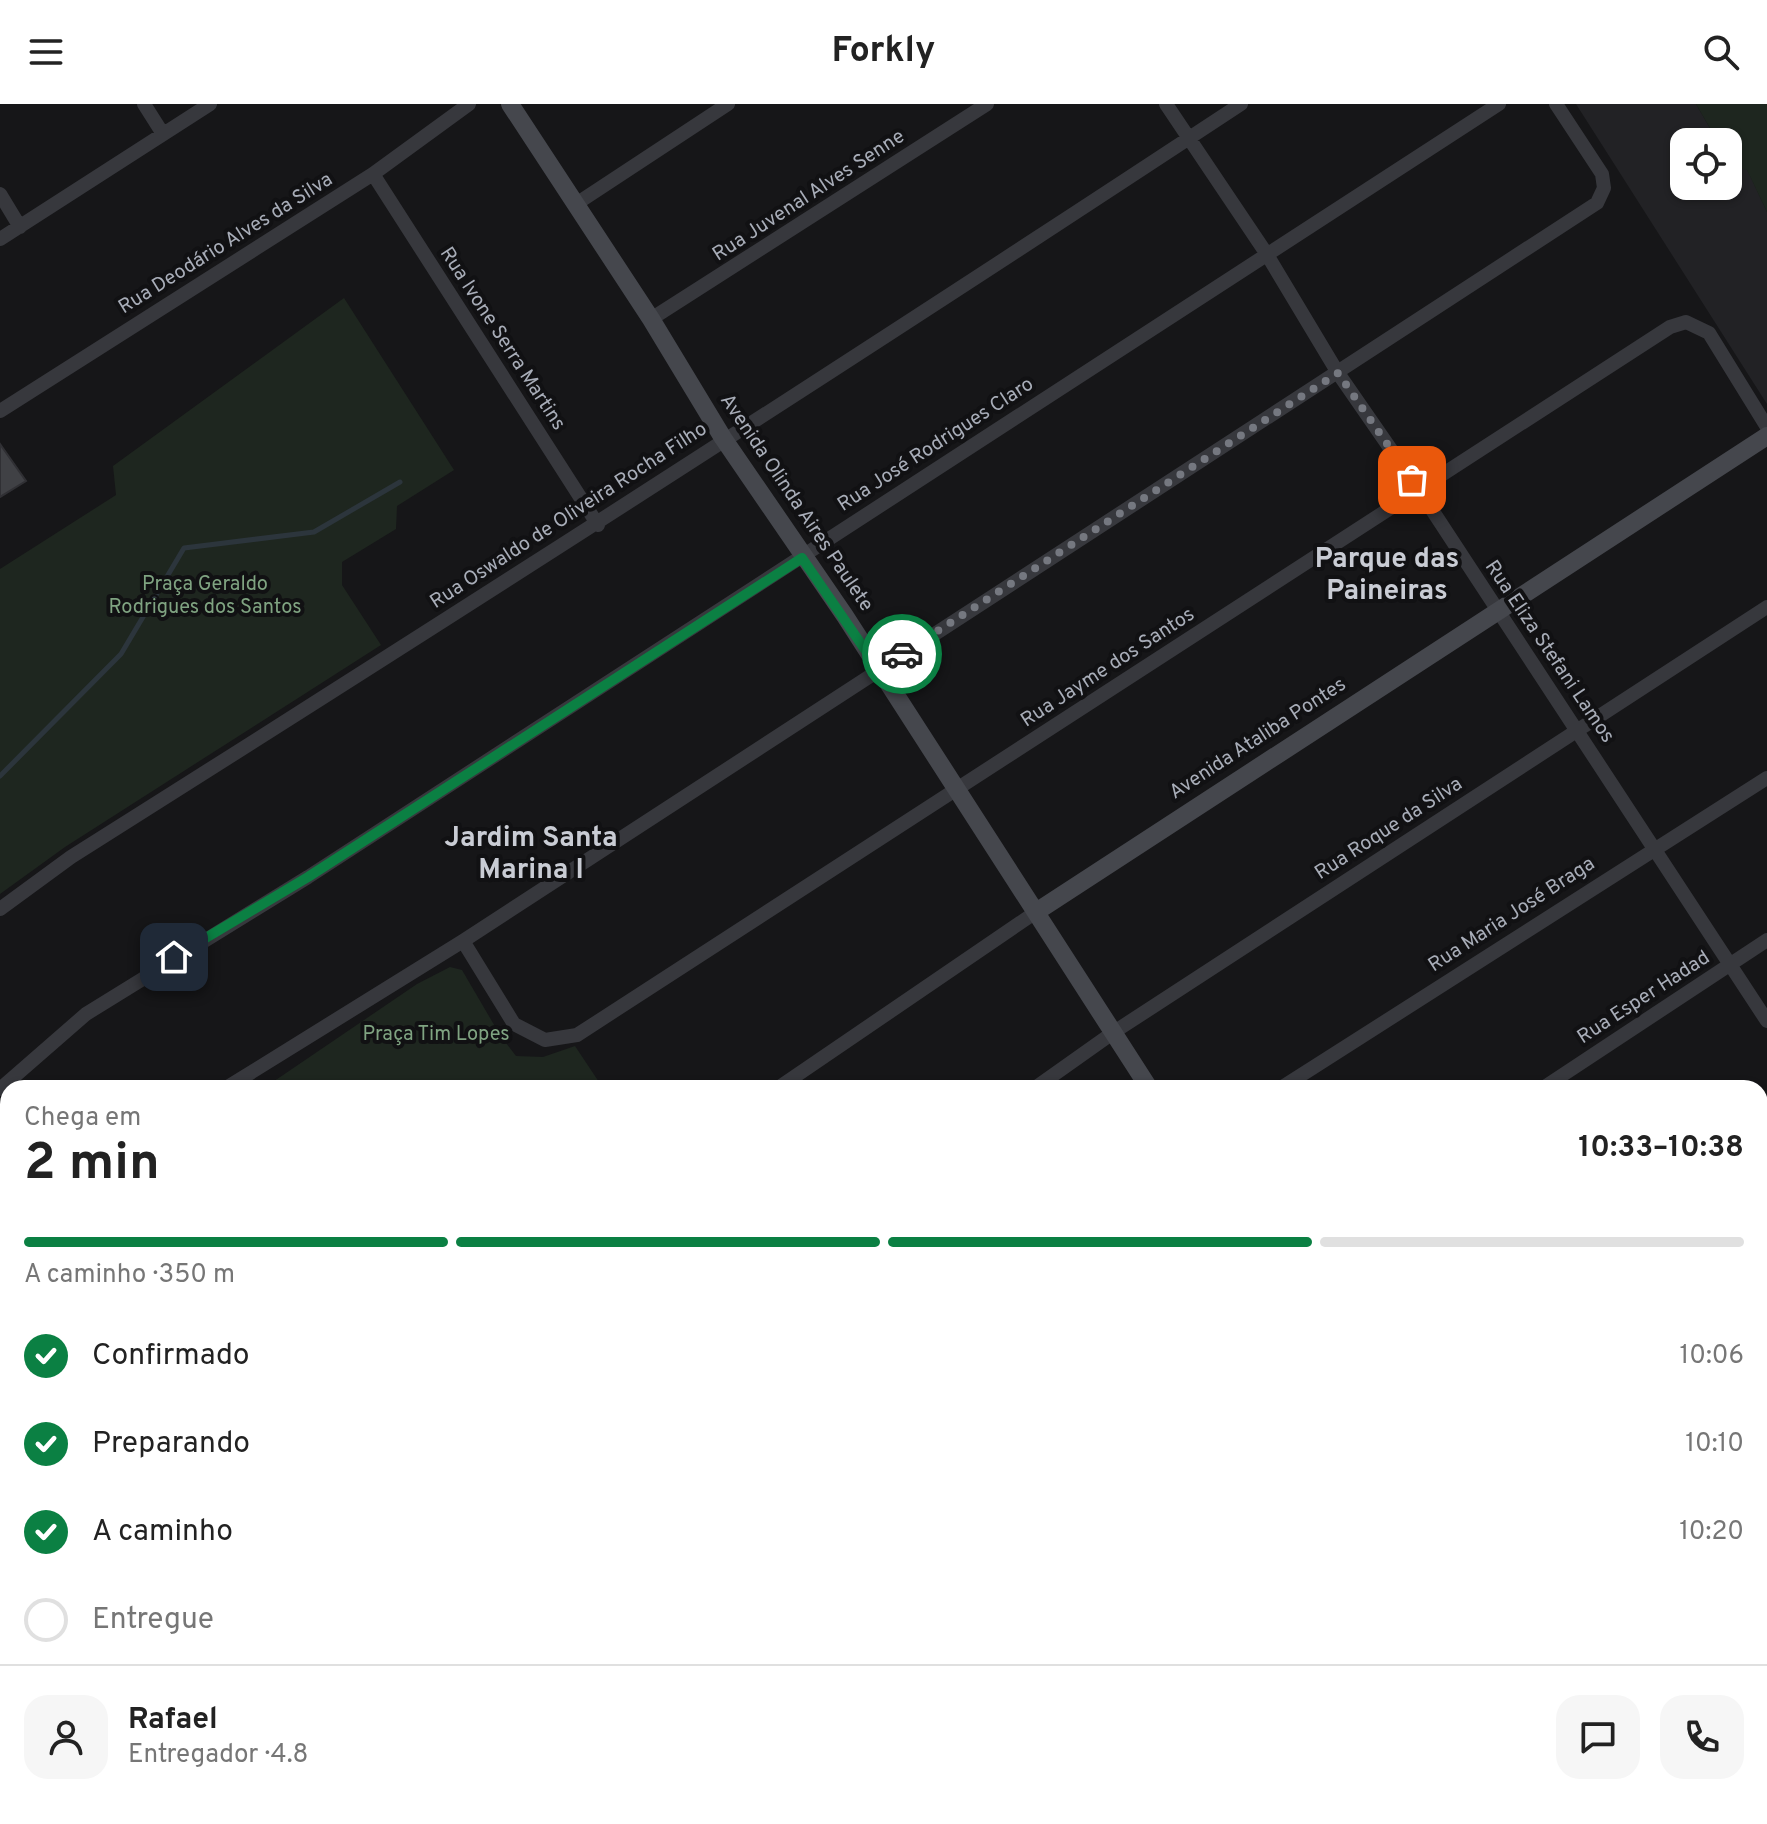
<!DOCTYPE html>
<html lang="pt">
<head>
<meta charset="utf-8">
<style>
  :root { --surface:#fff; --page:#f6f6f6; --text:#222; --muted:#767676; --line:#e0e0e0; --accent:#0b8043 }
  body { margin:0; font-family:Overpass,sans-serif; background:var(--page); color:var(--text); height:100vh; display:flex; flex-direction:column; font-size:30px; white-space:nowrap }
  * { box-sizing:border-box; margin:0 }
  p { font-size:26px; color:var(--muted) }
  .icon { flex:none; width:44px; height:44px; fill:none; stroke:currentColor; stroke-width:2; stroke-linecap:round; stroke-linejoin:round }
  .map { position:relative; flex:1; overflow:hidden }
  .panel { position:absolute; left:0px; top:976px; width:1768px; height:744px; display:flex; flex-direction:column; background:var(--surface); border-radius:24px 24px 0 0; box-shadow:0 2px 6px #0004 }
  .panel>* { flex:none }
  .tools { position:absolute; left:1670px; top:24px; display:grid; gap:16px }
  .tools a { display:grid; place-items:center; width:72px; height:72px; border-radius:16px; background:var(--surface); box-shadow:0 2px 6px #0004; font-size:40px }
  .pin { position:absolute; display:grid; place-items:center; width:68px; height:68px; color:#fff; margin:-34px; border-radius:16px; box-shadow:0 4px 12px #0006 }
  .courier { position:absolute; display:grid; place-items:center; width:80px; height:80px; margin:-40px; border:6px solid #0b8043; border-radius:50%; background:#fff; color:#222; box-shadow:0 2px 10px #0007 }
  .summary em { font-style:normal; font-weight:700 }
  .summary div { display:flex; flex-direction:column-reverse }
  .summary { display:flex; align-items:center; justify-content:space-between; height:136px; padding:0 24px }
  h1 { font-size:52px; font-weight:700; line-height:60px }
  .bar { display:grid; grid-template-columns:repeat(4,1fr); gap:12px 8px; align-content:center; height:96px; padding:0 24px }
  .bar i { height:10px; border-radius:6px; background:var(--line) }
  .bar .selected { background:var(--accent) }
  .bar p { grid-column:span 4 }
  .line { display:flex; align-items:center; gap:20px; padding:0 24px; border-top:2px solid var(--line) }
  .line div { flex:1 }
  .round { display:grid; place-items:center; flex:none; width:84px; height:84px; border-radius:24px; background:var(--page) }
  ol { padding:0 24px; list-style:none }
  li { display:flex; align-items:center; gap:24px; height:88px }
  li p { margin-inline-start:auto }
  li .icon { padding:8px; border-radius:50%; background:var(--accent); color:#fff; stroke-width:4 }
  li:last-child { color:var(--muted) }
  li i { width:44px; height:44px; border:4px solid var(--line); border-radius:50% }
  header { display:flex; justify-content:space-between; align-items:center; height:104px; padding:0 24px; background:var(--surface); font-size:36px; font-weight:700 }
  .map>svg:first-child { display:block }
  .built { fill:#222225 }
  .green { fill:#1e261f }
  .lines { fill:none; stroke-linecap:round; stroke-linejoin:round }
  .stream { stroke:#2c353c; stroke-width:5 }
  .building { fill:#404145; stroke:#303034; stroke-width:2 }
  .path { stroke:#3d3f44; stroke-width:3; stroke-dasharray:4 6; stroke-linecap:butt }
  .lane { stroke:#37383d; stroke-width:7 }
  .street { stroke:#37383d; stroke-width:14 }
  .secondary { stroke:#45474d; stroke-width:18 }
  .done { stroke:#757880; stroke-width:8; stroke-dasharray:0 14.4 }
  .route { stroke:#0b8043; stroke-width:10 }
  .labels { text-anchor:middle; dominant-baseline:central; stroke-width:8; stroke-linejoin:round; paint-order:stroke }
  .street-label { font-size:20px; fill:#a8adb8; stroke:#111113 }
  .park-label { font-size:20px; fill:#7fa381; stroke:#111113 }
  .district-label { font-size:28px; font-weight:bold; fill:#c9ccd4; stroke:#111113 }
</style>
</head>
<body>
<header><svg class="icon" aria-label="menu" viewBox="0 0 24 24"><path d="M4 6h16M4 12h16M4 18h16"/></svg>Forkly<svg class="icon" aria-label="search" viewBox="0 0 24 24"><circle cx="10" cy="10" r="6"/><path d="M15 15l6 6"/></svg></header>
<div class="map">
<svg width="1767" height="1720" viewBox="0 0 1767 1720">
  <rect width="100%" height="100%" fill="#161618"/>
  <!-- built -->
  <path class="built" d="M1576,0H1696L1718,38H1684V82H1728V54L1733,62L1747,65L1767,108V300Z"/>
  <!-- green -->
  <path class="green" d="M1696,0H1767V108L1747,66L1733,63L1728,54V38H1718Z
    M344,194L454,366L397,402L396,425L342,458V481L381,541L65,743L0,790V465L116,391L113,362Z
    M450,863L462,866L500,931L516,952L543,953L575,942L603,984H264L417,880Z
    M8,1158V1605L0,1604V1165Z
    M229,1712H693L698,1720H234Z"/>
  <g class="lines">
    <!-- stream -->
    <path class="stream" d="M0,672L121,550L184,444L314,428L400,378
      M0,1299L8,1291
      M0,1510L8,1512
      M482,1712L485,1720"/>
  </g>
  <!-- building -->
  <path class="building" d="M0,340L26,377L0,393Z"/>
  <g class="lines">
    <!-- path -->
    <path class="path" d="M1061,1712L1067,1720"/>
    <!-- lane -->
    <path class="lane" d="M1250,1712L1257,1720
      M1510,1712L1515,1720
      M1574,1712L1578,1720
      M1083,1720L1084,1712"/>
    <!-- street -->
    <path class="street" d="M144,0L163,30
      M1166,0L1266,149L1338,269L1419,386L1767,917
      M373,70L598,421
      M0,90L20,123
      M576,100L728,0
      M0,135L210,0
      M651,215L987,0
      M0,307L373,70L469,0
      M0,805L71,753C464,505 854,255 1241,0
      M463,837L514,920L545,936L577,931L1670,223L1686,218L1709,229L1767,323
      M226,984L463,837L1597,99L1604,84L1602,70L1556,0
      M778,984L1036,808
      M1035,984L1114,928L1767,503
      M1281,984L1767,674
      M1543,984L1767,836
      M0,985L86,910L308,773L1499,0
      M1760,1007L1767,1002
      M0,1145L8,1137
      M1760,1176L1767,1171
      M1760,1353L1767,1363
      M0,1631L8,1632
      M0,1647L8,1659
      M43,1712L48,1720
      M204,1712L209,1720
      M708,1712L712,1720
      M892,1712L897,1720"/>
    <!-- secondary -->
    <path class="secondary" d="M510,0L651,215L723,334L845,512L1149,984
      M1036,808L1767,332
      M1760,1652L1767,1662"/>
  </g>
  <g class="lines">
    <!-- done -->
    <path class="done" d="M902,550L1338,269L1412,376"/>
    <!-- route -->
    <path class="route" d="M174,853L308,773L802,454L879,566L902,550"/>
  </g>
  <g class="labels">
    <!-- street labels -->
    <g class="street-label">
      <text transform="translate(809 92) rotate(-33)">Rua Juvenal Alves Senne</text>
      <text transform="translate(226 140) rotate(-32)">Rua Deodário Alves da Silva</text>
      <text transform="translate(502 235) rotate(57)">Rua Ivone Serra Martins</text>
      <text transform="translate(936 341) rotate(-33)">Rua José Rodrigues Claro</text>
      <text transform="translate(796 399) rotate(56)">Avenida Olinda Aires Paulete</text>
      <text transform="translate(569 412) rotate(-33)">Rua Oswaldo de Oliveira Rocha Filho</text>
      <text transform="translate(1549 548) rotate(56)">Rua Eliza Stefani Lamos</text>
      <text transform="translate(1108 564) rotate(-33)">Rua Jayme dos Santos</text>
      <text transform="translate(1258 635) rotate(-33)">Avenida Ataliba Pontes</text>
      <text transform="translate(1389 725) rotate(-33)">Rua Roque da Silva</text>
      <text transform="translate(1512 811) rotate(-33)">Rua Maria José Braga</text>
      <text transform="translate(1644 894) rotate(-33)">Rua Esper Hadad</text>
    </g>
    <!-- park labels -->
    <g class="park-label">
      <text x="205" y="481">Praça Geraldo<tspan x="205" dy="23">Rodrigues dos Santos</tspan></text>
      <text x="436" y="931">Praça Tim Lopes</text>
    </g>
    <!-- district labels -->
    <g class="district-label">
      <text x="1387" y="456">Parque das<tspan x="1387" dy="32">Paineiras</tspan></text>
      <text x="531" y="735">Jardim Santa<tspan x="531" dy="32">Marina I</tspan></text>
    </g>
  </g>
</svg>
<div class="tools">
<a><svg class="icon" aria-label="locate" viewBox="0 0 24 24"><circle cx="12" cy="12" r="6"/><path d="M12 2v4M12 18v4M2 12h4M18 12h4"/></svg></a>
</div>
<div class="pin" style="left:1412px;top:376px;background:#ea580c"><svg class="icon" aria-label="bag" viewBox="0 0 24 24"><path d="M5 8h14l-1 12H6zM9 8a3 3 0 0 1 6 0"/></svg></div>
<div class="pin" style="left:174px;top:853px;background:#1f2937"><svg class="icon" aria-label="home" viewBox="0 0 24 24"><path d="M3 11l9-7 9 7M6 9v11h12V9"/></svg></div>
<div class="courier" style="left:902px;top:550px"><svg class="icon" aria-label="car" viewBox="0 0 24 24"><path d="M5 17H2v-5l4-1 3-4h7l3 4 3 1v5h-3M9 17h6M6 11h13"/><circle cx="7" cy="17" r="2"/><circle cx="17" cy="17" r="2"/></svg></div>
<section class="panel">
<div class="summary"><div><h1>2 min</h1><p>Chega em</p></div><em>10:33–10:38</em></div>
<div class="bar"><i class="selected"></i><i class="selected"></i><i class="selected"></i><i></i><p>A caminho · 350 m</p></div>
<ol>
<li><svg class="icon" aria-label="check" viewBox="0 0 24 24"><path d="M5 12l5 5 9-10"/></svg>Confirmado<p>10:06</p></li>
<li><svg class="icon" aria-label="check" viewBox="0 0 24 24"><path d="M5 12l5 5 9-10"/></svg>Preparando<p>10:10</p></li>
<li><svg class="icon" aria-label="check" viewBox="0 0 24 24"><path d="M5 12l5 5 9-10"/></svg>A caminho<p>10:20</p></li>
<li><i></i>Entregue</li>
</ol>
<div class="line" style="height:144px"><a class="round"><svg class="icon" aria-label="person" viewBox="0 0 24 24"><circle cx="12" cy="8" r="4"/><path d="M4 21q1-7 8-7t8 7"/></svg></a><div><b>Rafael</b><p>Entregador · 4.8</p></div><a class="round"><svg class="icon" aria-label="chat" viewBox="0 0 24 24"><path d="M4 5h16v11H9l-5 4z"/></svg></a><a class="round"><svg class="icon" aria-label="phone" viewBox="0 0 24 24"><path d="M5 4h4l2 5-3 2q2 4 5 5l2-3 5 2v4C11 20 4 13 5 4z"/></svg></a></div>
</section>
</div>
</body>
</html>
